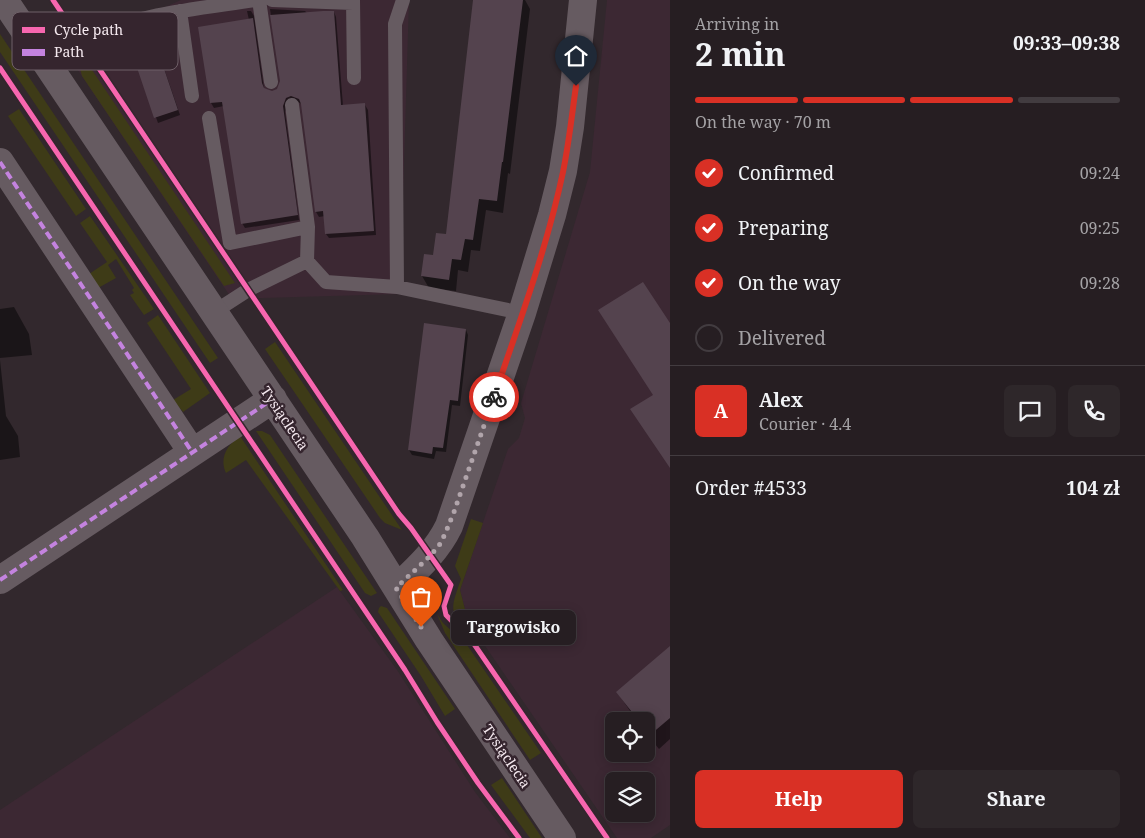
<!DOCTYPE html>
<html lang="en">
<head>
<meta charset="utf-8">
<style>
  :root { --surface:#261e22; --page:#2e272a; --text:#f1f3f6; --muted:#a4a2a5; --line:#423c40; --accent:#d93025 }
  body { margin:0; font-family:"Noto Serif",serif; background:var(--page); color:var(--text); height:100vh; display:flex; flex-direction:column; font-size:19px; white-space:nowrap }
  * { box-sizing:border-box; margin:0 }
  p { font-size:16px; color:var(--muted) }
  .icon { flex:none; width:28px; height:28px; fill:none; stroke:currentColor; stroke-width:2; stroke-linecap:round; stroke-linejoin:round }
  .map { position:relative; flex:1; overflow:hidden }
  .sheet { display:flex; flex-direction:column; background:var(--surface); width:475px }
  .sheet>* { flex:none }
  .controls { position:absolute; left:605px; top:712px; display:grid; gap:10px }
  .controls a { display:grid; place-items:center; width:50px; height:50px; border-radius:8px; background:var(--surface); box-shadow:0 2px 12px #0003,0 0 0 1px var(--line); font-size:25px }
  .pin { position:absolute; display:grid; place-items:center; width:42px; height:42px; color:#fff; margin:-51px -21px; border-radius:50% 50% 50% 0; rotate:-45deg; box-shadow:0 0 5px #0007 }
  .pin .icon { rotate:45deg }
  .courier { position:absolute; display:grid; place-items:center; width:50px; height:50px; margin:-25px; border:4px solid #d93025; border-radius:50%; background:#fff; color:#222; box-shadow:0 1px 6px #0007 }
  .bubble { position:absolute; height:35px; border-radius:8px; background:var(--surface); box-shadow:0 2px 12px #0003,0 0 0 1px var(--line); font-size:16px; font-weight:700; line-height:35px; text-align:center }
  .head em { font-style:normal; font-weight:700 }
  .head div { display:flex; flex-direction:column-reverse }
  .head { display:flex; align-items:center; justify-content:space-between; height:85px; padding:0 25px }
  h1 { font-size:32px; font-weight:700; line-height:38px }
  .bar { display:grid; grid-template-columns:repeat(4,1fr); gap:8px 5px; align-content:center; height:60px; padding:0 25px }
  .bar i { height:6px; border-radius:4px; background:var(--line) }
  .bar .current { background:var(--accent) }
  .bar p { grid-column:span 4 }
  .line { display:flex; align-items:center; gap:12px; padding:0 25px; border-top:1px solid var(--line) }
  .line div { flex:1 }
  .round { display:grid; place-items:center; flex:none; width:52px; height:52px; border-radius:8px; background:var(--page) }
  ol { padding:0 25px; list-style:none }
  li { display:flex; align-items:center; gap:15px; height:55px }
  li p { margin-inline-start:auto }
  li .icon { padding:5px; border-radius:50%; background:var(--accent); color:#fff; stroke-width:4 }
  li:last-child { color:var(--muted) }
  li i { width:28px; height:28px; border:2px solid var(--line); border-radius:50% }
  .primary-button { display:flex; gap:10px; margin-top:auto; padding:10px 25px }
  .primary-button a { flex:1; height:58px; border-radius:8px; background:var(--accent); color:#fff; font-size:20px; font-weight:700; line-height:58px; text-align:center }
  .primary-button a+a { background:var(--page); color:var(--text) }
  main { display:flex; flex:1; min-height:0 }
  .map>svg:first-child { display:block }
  .built { fill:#3c2833; fill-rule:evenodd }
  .green { fill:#3e3b17 }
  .shadow { fill:#0007 }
  .building { fill:#54434e }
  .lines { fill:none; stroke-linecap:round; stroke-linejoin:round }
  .service { stroke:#665b61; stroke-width:14 }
  .minor { stroke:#665b61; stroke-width:28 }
  .quiet { stroke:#c483df; stroke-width:4; stroke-dasharray:8 4; stroke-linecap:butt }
  .cycleway-casing { stroke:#35252e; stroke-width:8 }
  .cycleway { stroke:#f766af; stroke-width:5 }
  .done { stroke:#b1a5ab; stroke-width:5; stroke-dasharray:0 9 }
  .route { stroke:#d93025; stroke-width:6 }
  .labels { text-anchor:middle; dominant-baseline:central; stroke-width:5; stroke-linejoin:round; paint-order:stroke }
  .street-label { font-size:14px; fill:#f5e9ef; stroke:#35252e }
  .key { fill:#35252e; stroke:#6f6068; stroke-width:1 }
  .key-label { font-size:14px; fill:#f5e9ef }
</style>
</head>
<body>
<main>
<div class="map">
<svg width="670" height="838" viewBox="0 0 670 838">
  <rect width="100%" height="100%" fill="#32282d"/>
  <!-- built -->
  <path class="built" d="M181,0H409L400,294L232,299L65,51Z
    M607,0H670V825L651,838H617L468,621L460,590L508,449L519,438L525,418L521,403L590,172ZM614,721H646V754H614ZM614,781H646V814H614Z
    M337,587L397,670L475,792L510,838H0V810Z"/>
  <!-- green -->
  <path class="green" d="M0,34L218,358L210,363L0,52Z
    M82,55L235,283L224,286L82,76L79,65Z
    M19,109L86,209L76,216L8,116Z
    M90,216L154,309L144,315L130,295L134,293L132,290L134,288L116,259L108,265L116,278L98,288L89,274L107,262L80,223Z
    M158,315L210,393L183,412L173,400L191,389L147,323Z
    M275,342L402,530L385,523L380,518L265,349Z
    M256,431H262L270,435L377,593L371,596L365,593Z
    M240,436L343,590L340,591L246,460L226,473C219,458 227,445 240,436Z
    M471,519L483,523L460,590L468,621L479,636C448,614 449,613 461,579L455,566Z
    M381,606L387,608L455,709L445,716L421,676L378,612L379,608Z
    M437,614L443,623L467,645L541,753L530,760L445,633Z
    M502,778L542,838H530L491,785Z"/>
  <!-- shadow -->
  <path class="shadow" d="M474,0H525L530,9L510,174L508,173L503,213L486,210L480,251L471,250L468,272L458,270L456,291L429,288L422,276L447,236Z
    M270,9L305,11L307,13L334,12L336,17L343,106L365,105L368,110L376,235L329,238L326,234L325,216L319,217L316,212L302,104L295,101L289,103L285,112L299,220L245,228L242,223L224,106L214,108L211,103L199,28L249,20L247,11H251L254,16L264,89L272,92L278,89L281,81Z
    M154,39L180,115L158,123L129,42Z
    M14,307L29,334L32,355L0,358V309Z
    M466,330L468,335L460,406L452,405L446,452L436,451L434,459L412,455L409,450Z
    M0,360L6,416L18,436L20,457L0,460Z
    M670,648V739L659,749L646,733V721H637L617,692Z"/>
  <!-- building -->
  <path class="building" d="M473,0H523L503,162H502L497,201L479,199L473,240L465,239L461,260L452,259L449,280L421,276L424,254L433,255L436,233L446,234Z
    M323,11H334L341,105L365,103L374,231L325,234L323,211L315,212L301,104L299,99L291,96L286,98L283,106L298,215L241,224L222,102L210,103L198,27L253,18L262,83L264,88L272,91L277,89L280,81L270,15Z
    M152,33L178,110L154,118L128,41Z
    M643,282L670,323V468L630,409L653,395L598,310Z
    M424,323L466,329L458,401L450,400L443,448L433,447L432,454L408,450Z
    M670,646V718L650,735L646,731V721H639L616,692Z"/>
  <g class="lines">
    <!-- service -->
    <path class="service" d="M259,0L271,82
      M272,0L353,3
      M353,0L354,78
      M403,0L395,24L397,287L522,313
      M180,11L192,96
      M46,62C57,55 69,45 81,39C136,14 197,9 256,0
      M292,105L308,227L307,261L326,282L397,287
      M209,118L230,243L308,227
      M214,312L248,290L307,261"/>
    <!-- minor -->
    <path class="minor" d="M4,0L365,537L429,640L562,838
      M0,162L192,452
      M0,580L273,399
      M397,588C417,569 437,551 449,526L522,313L552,215L563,171L570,127L583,0"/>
    <!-- quiet -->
    <path class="quiet" d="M0,162L192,452
      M0,580L273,399"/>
    <!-- cycleway casing -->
    <g class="cycleway-casing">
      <path id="cycleway" d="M53,0L399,514L411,528L451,585L444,606L446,615L474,644L607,838
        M0,68L405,670L437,722L478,783L519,838"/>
    </g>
    <!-- cycleway -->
    <use href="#cycleway" class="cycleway"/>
  </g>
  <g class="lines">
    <!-- done -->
    <path class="done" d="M421,627L396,588L430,556L440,544L445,534L454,512L494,397"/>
    <!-- route -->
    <path class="route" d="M494,397C519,323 547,248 563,172C569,143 572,114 576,86"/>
  </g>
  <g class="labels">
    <!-- street labels -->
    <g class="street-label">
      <text transform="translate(285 418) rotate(56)">Tysiąclecia</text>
      <text transform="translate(507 756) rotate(56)">Tysiąclecia</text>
    </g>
  </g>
  <!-- legend -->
  <rect x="12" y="12" width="166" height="58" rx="8" class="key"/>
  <rect x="22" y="27" width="23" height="6" fill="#f766af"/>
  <rect x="22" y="49" width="23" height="7" fill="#c483df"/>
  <g class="key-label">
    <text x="54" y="35">Cycle path</text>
    <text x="54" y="57">Path</text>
  </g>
</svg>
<div class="controls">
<a><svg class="icon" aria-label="locate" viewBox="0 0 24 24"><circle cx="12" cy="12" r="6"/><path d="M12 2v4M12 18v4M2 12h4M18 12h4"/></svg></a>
<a><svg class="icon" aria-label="layers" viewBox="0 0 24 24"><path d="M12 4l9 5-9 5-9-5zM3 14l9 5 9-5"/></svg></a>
</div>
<div class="pin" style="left:421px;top:627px;background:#ea580c"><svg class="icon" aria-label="bag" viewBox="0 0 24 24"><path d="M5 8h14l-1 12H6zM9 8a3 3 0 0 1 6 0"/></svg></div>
<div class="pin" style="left:576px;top:86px;background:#1f2937"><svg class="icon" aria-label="home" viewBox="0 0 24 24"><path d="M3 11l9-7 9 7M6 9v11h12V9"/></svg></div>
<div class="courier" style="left:494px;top:397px"><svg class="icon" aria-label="bike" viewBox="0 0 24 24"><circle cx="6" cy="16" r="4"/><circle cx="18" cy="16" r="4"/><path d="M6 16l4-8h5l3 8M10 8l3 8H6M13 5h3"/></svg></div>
<div class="bubble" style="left:451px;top:610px;width:125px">Targowisko</div>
</div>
<section class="sheet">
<div class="head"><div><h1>2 min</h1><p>Arriving in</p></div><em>09:33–09:38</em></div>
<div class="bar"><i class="current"></i><i class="current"></i><i class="current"></i><i></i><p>On the way · 70 m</p></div>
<ol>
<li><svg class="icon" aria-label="check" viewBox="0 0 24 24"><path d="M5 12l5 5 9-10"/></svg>Confirmed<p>09:24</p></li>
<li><svg class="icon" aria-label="check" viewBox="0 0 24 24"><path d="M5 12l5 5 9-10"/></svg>Preparing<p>09:25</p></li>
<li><svg class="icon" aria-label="check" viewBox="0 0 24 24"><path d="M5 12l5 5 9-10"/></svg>On the way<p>09:28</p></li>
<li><i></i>Delivered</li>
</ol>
<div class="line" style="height:90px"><b class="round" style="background:var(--accent);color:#fff">A</b><div><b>Alex</b><p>Courier · 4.4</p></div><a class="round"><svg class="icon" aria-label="chat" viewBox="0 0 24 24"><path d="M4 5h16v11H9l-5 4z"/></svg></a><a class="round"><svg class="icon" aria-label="phone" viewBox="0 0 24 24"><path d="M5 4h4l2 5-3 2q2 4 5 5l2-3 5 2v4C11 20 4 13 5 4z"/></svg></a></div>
<div class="line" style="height:65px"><div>Order #4533</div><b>104 zł</b></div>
<div class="primary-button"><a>Help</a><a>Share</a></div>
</section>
</main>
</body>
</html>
